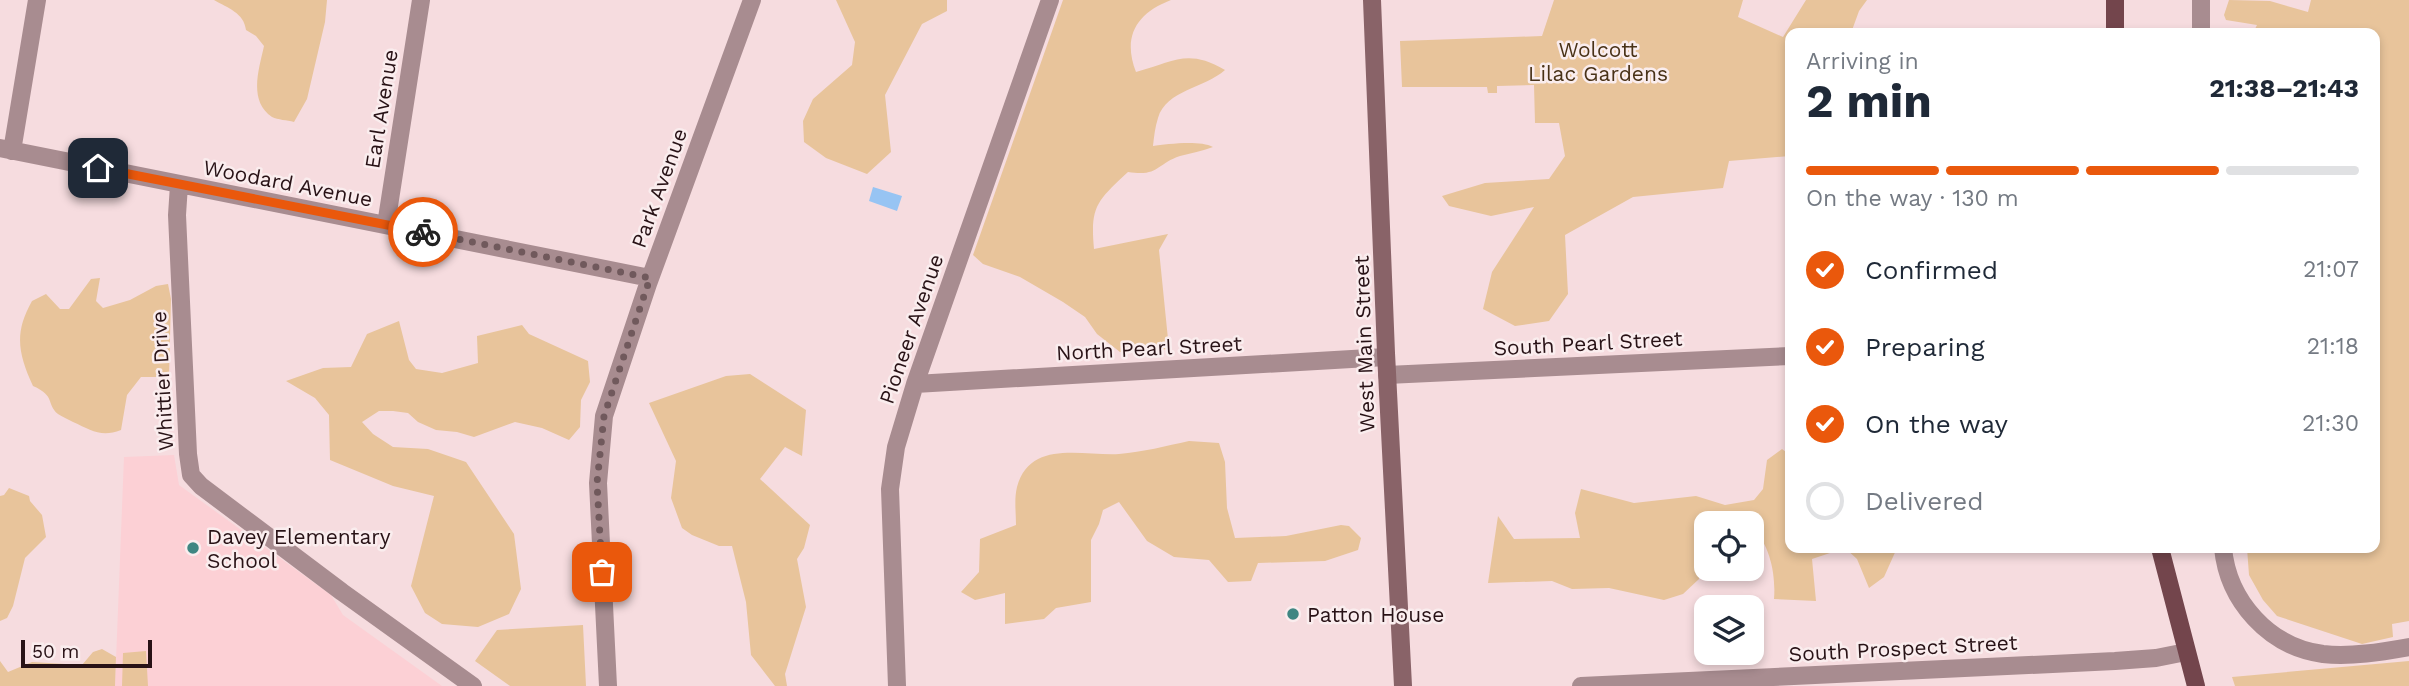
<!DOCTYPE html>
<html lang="en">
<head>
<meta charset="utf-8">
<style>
  :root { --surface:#fff; --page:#f2f2f3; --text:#1f2937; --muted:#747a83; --line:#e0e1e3; --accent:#ea580c }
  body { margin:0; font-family:"Work Sans",sans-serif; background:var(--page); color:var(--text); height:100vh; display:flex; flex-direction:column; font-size:26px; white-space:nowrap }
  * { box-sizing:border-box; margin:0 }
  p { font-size:23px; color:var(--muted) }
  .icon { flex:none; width:38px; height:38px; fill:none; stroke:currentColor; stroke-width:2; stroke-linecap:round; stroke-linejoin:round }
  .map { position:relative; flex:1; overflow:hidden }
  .sheet { position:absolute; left:1785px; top:28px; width:595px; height:525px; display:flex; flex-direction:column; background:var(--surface); border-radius:14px; box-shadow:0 4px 10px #0003 }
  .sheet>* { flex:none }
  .buttons { position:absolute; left:1694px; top:511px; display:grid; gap:14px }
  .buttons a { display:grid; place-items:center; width:70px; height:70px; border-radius:14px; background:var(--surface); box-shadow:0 4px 10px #0003; font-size:35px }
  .scale { position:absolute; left:21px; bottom:18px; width:131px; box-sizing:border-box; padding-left:7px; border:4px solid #281216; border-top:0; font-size:19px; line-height:24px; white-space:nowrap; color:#281216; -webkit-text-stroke:5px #faedee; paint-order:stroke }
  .pin { position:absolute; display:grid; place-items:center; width:60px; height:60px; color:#fff; margin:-30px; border-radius:14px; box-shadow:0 4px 10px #0006 }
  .courier { position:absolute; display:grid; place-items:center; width:70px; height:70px; margin:-35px; border:5px solid #ea580c; border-radius:50%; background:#fff; color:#222; box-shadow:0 2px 9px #0007 }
  .head em { font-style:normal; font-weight:700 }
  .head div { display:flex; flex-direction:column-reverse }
  .head { display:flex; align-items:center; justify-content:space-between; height:119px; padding:0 21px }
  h1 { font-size:46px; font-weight:700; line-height:52px }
  .bar { display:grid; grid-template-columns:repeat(4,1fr); gap:10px 7px; align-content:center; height:84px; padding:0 21px }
  .bar i { height:9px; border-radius:5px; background:var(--line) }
  .bar .selected { background:var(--accent) }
  .bar p { grid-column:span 4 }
  ol { padding:0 21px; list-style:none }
  li { display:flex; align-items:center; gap:21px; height:77px }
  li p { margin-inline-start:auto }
  li .icon { padding:7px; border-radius:50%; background:var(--accent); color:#fff; stroke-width:4 }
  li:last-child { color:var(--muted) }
  li i { width:38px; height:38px; border:4px solid var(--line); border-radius:50% }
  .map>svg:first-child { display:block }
  .built { fill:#fcd0d5 }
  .green { fill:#e8c49b }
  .water { fill:#97c4f3 }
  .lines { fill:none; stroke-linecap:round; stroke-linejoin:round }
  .minor { stroke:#a88c90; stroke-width:18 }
  .secondary { stroke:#896368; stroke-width:18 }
  .primary { stroke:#73454c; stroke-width:18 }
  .done { stroke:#70595c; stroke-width:7; stroke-dasharray:0 12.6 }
  .route { stroke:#ea580c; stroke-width:9 }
  .poi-dot { fill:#3f8682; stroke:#faedee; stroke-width:2.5 }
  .labels { text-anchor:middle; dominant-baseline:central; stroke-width:5; stroke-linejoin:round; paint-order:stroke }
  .park-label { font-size:21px; fill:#493217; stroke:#faedee }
  .street-label { font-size:21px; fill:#281216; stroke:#faedee }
  .poi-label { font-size:21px; fill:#281216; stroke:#faedee; text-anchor:start }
</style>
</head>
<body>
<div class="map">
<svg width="2409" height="686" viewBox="0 0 2409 686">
  <rect width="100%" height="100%" fill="#f6dcdf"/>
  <!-- built -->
  <path class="built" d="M174,455L179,485L331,595L343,615L442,686H115L124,457Z"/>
  <!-- green -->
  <path class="green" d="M214,0H327L325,22L307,99L294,122C287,120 278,120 272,117C248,101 259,69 264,46L256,36L246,30C244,13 228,8 214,0Z
    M836,0H947V11L922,24L885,95L891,152L867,174L826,158L804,142L803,121L813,99L852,65L855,42Z
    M1063,0H1171C1137,13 1122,36 1136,72C1174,62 1187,48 1225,70C1205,88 1166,90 1158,118C1155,127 1154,137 1153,146C1167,144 1200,140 1213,147C1202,151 1191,153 1180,156C1156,164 1159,177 1128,172C1097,201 1090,206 1094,249L1168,234L1159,250L1169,349L1120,352L1097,334L1085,317L1063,302L1020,277L983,264L973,255Z
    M1554,0H1743L1738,17L1783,37L1806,0H1867L1859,11L1851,33H1790V156L1729,161L1723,188L1633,197L1565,235L1568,294L1549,321L1515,326L1483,309L1492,272L1534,207L1491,216L1449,206L1442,196L1485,183L1549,179L1565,156L1559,123H1535L1534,85L1497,86V93H1488L1487,87H1402L1400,41L1542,36Z
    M2229,0L2270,1L2308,12L2311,0H2409V621L2392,624L2393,637L2362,644L2277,616L2263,600L2249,575L2247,548H2375V33H2253L2257,25L2226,20L2224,15Z
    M100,278L96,301L103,308L130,300L156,286L168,284L171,299L169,377H141L127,395L121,430C101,438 91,430 73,422C68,419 62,417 58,414C46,404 56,396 33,386C18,353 14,333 32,301L46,294L60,309H69L91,279Z
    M399,321L409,360L416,369L442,373L478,363L477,336L522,325L529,334L588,361L590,382L581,400L580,427L569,440L542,428L515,422L474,437L457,432L436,430L418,422L408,413L393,411H379L362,422L373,434L393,447L428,449L466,462L514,534L521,589L509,614L478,627L442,624L425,613L411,586L434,496L393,486L330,460L329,415L315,398L286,381L323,368L351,367L367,334Z
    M750,374L806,410L802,456L785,447L760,479L810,525L804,548L797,559L806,607L785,674L787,686H775L751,655L746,602L732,546H719L692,535L682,528L671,498L676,461L649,403L726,376Z
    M1189,441L1219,443L1225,462L1227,508L1235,538L1286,536L1341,525L1349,526L1361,538L1358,550L1325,561L1258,563L1251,581L1228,582L1209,560L1174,557L1147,541L1119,502L1103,510L1099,524L1091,540V602L1056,608L1044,619L1005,624V593L975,600L961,592L979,572L980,539L1016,525C1016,513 1014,499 1017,487C1030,439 1082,456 1119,454C1143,452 1166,446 1189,441Z
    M1782,449L1790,455V548H1897L1884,577L1869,588L1857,559L1845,548L1812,559L1816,601L1774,599C1776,574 1770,545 1752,527V523H1706V530L1698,533L1699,579L1683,594L1664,600L1609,588L1572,589L1552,581L1488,583L1498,516L1514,539L1580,538L1575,513L1581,489L1634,503L1696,496L1725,505L1754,500L1763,489L1767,460Z
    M9,488L29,496L30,501L42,515L46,537L25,558L13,606L7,618L0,621V496L4,495Z
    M583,625L586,686H510L475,661L497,630Z
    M102,649L116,657L115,686H0V661L8,672L32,662L82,665L93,652Z
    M146,651L148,686H122L123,653Z
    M2409,661V686H2235L2232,677Z"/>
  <!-- water -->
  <path class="water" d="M873,187L902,196L897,211L869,201Z"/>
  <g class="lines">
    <!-- minor -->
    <path class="minor" d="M2201,0V33
      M0,148L650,278
      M12,151L37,0
      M179,185L177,215L188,454L191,475L201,486L342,592L473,686
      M386,225L421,0
      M1387,375L1790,356
      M915,384L1386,357
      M2223,548C2228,601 2269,647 2323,654C2351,657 2381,652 2409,647
      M608,686L598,483L604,416L648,284L752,0
      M897,686L890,489L896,447L915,384L1050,0
      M1581,686L2115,661L2156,658L2186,652"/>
    <!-- secondary -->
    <path class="secondary" d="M1372,0L1386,353L1403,686"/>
    <!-- primary -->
    <path class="primary" d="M2115,33V0
      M2160,548L2196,686"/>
  </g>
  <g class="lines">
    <!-- done -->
    <path class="done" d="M423,232L650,278L604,416L597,483L602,572"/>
    <!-- route -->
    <path class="route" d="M98,168L423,232"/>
  </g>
  <!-- markers -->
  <g class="poi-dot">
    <circle cx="193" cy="548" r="7"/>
    <circle cx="1293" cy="614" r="7"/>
  </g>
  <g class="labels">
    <!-- park labels -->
    <g class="park-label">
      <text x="1598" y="49">Wolcott<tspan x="1598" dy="24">Lilac Gardens</tspan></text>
    </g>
    <!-- street labels -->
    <g class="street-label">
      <text transform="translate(381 109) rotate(-81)">Earl Avenue</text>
      <text transform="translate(288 183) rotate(11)">Woodard Avenue</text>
      <text transform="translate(659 188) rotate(-70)">Park Avenue</text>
      <text transform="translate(911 329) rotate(-71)">Pioneer Avenue</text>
      <text transform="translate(1588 343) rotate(-3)">South Pearl Street</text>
      <text transform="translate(1364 344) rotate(-92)">West Main Street</text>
      <text transform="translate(1149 348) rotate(-3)">North Pearl Street</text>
      <text transform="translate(162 381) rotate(-93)">Whittier Drive</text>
      <text transform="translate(1903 648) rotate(-3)">South Prospect Street</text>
    </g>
    <!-- poi labels -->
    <g class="poi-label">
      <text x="207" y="536">Davey Elementary<tspan x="207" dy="24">School</tspan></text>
      <text x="1307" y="614">Patton House</text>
    </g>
  </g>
</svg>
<div class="buttons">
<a><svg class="icon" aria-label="locate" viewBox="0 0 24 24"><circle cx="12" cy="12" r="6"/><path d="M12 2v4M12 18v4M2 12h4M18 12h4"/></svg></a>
<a><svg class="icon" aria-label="layers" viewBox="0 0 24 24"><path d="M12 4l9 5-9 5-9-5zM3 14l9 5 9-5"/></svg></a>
</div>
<div class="scale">50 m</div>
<div class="pin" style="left:602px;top:572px;background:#ea580c"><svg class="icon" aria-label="bag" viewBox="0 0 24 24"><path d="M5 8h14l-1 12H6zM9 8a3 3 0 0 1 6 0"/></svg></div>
<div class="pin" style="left:98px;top:168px;background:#1f2937"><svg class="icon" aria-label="home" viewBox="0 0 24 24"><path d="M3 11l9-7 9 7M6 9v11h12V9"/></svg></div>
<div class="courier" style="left:423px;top:232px"><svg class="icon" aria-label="bike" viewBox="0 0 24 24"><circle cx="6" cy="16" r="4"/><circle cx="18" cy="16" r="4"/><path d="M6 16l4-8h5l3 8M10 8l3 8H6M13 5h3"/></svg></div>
<section class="sheet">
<div class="head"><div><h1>2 min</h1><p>Arriving in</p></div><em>21:38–21:43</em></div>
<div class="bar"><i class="selected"></i><i class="selected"></i><i class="selected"></i><i></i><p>On the way · 130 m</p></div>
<ol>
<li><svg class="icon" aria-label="check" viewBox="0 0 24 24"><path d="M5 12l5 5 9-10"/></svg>Confirmed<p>21:07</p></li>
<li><svg class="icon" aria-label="check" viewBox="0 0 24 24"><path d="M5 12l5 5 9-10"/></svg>Preparing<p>21:18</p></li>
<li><svg class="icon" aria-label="check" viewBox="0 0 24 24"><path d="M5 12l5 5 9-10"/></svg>On the way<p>21:30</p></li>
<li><i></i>Delivered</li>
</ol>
</section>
</div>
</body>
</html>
